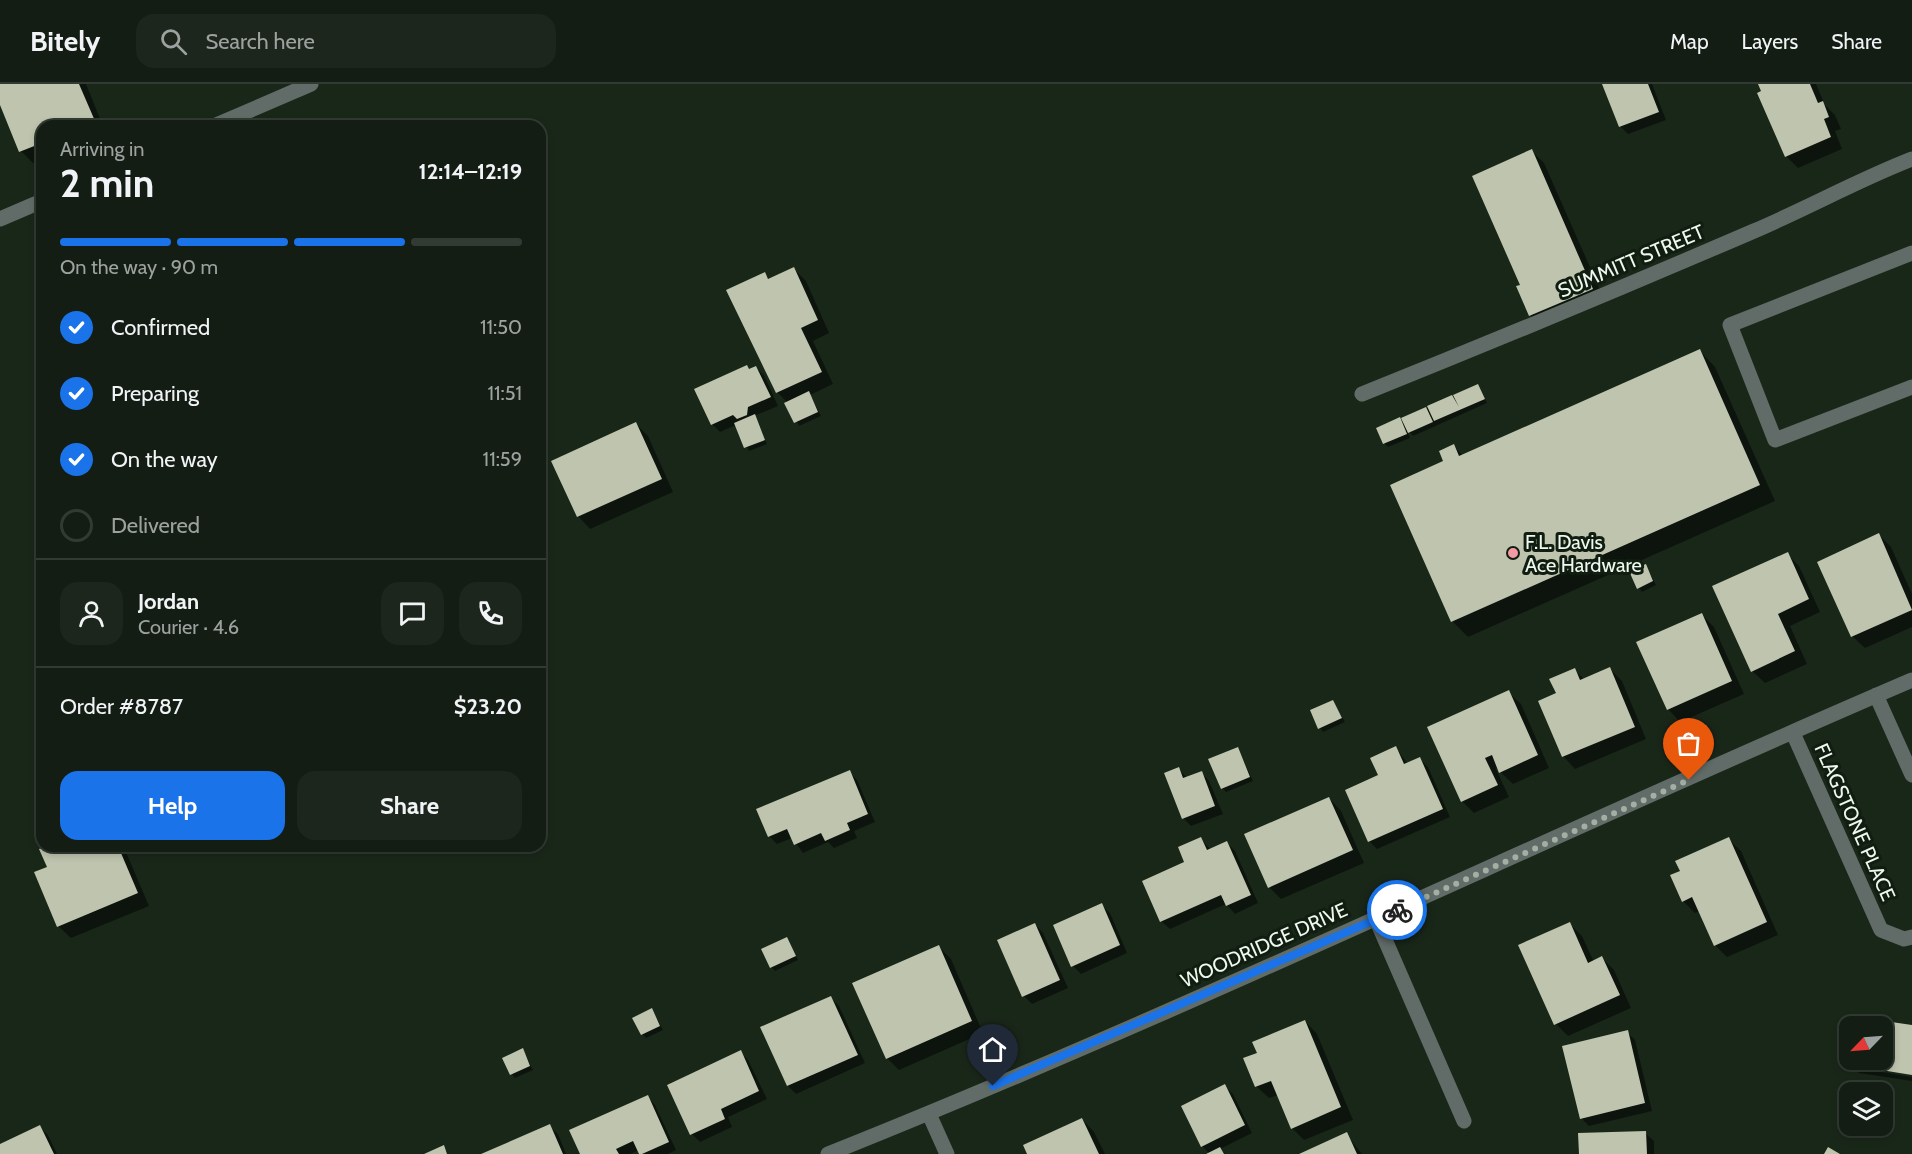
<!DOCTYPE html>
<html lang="en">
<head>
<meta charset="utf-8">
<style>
  :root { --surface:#131d13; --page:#1c261c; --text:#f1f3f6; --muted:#9da2a0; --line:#323b33; --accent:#1a73e8 }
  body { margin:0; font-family:Cabin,sans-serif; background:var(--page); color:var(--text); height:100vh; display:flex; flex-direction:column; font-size:22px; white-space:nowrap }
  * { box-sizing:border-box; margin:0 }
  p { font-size:20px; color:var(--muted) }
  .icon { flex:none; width:33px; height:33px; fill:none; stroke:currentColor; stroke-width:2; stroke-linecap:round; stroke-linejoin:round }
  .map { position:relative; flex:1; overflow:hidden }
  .sheet { position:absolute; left:36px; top:36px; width:510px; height:732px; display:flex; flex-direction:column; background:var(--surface); border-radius:18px; box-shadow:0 3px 9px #0003,0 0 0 2px var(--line) }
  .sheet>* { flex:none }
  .needle { width:39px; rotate:245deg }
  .tools { position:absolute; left:1839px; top:932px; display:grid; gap:12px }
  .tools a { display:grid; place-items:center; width:54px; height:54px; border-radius:12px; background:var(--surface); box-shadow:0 3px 9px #0003,0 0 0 2px var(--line); font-size:30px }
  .pin { position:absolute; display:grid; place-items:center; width:51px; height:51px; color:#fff; margin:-62px -26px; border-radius:50% 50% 50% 0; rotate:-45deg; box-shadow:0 0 6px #0007 }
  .pin .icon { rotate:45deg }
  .courier { position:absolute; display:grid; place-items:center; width:60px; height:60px; margin:-30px; border:4px solid #1a73e8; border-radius:50%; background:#fff; color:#222; box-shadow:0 2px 8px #0007 }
  .head em { font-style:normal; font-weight:700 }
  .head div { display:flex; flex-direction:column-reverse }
  .head { display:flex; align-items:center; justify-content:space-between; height:102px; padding:0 24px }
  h1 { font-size:39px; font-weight:700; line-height:45px }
  .bar { display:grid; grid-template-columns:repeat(4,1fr); gap:9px 6px; align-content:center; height:72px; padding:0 24px }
  .bar i { height:8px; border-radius:4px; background:var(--line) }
  .bar .active { background:var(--accent) }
  .bar p { grid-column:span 4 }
  .line { display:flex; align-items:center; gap:15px; padding:0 24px; border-top:2px solid var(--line) }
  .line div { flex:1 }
  .round { display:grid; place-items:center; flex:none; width:63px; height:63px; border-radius:18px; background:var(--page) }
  ol { padding:0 24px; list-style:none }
  li { display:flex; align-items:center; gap:18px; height:66px }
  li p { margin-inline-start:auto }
  li .icon { padding:6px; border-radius:50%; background:var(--accent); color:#fff; stroke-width:4 }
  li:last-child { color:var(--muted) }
  li i { width:33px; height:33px; border:3px solid var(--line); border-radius:50% }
  .primary-button { display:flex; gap:12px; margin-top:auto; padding:12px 24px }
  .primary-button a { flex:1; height:69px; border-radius:18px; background:var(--accent); color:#fff; font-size:24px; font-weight:700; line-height:69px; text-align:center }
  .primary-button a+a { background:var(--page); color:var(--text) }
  header { display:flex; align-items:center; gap:36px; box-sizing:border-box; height:84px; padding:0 30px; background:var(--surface); border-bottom:2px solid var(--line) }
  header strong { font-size:28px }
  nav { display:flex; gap:33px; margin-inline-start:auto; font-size:21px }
  .search { width:420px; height:54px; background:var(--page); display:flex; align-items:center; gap:15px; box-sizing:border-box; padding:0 21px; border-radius:18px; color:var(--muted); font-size:22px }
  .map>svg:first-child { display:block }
  .shadow { fill:#0007 }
  .building { fill:#bec4ad }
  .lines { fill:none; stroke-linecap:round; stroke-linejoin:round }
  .lane { stroke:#616c68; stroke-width:15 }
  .street { stroke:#616c68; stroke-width:15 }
  .done { stroke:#a3afa3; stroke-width:6; stroke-dasharray:0 10.8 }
  .route { stroke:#1a73e8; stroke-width:8 }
  .poi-dot { fill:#f49aa5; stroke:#101d10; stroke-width:2 }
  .labels { text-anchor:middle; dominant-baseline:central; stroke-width:6; stroke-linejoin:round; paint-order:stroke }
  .street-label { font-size:20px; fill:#eef8ee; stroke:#101d10 }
  .poi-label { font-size:20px; fill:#eef8ee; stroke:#101d10; text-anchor:start }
</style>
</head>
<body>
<header>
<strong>Bitely</strong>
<div class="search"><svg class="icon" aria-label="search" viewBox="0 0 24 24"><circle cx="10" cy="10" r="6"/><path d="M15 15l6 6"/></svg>Search here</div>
<nav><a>Map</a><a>Layers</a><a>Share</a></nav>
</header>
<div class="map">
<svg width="1912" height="1070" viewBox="0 0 1912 1070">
  <rect width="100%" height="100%" fill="#192719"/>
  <!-- shadow -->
  <path class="shadow" d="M0,0H86L103,42H42V76L33,79L21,67L0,17Z
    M1604,0H1652L1666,36L1628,50L1620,42Z
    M1760,0H1816L1825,21L1835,31L1841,45L1835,47L1842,65L1798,84L1786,72Z
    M1532,67L1544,79L1605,217L1543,244L1531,232L1518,203L1522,201Z
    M794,185L806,197L829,249L813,257L833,300L810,311L821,332L799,342L788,319L777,308L764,190L770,196Z
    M1700,267L1715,283L1775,417L1468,553L1452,537L1445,378L1454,362L1463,372Z
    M755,283L764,291L778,322L754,332L767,360L749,367L736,341L720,348L712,340L750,286Z
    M1478,301L1487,319L1413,352L1406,344L1410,354L1388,363L1385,360L1378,345L1399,335L1406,342L1403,335Z
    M636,340L648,352L673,408L590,445L578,432Z
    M1879,451L1891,463L1912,510V543L1865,564L1852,552Z
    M1787,470L1799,482L1820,528L1790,542L1807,580L1765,599L1752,587Z
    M1646,482L1656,501L1642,508L1639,504Z
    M1702,531L1714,543L1744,610L1680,638L1668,625Z
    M1610,585L1622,597L1646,655L1575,685L1563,672L1558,610L1574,586L1584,595Z
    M1508,608L1521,620L1549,684L1513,700L1495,683L1509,713L1474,729L1462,717Z
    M1333,618L1345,638L1323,648L1320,644Z
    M1396,664L1408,680L1420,675L1428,683L1450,733L1377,765L1369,757L1380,692Z
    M1238,665L1253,697L1226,708L1222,704Z
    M1179,685L1187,694L1201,688L1209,697L1223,730L1191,742L1183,734Z
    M849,688L857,696L875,738L854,747L857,754L834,764L828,758L803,769L792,754L777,760L769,752Z
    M1329,714L1341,727L1364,779L1281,815L1269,803Z
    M1201,755L1211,766L1227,759L1235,767L1258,819L1235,830L1226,820L1170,845L1161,837L1186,779Z
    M1728,755L1741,767L1778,851L1727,873L1715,861L1700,827L1695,829L1683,817L1682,787Z
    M49,762H78L83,769L99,762H121L126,768L149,822L71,854L58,842L49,784Z
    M1101,821L1110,829L1127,869L1081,890L1073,882Z
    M1569,839L1582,852L1594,878L1602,874L1614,886L1631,924L1568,952L1556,940Z
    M1035,840L1043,849L1068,904L1032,920L1024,912Z
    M787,855L798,876L775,887L771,883Z
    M938,862L951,875L983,949L899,986L887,974Z
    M831,914L839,922L865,979L796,1010L788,1002Z
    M652,926L663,946L646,954L642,950Z
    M1858,934L1912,943V990L1858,981V984L1912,993V997L1859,989L1851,981L1852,975H1882V942H1857Z
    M1305,937L1317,950L1353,1036L1304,1056L1292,1044L1278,1011L1269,1014L1256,1002L1259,969Z
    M1627,948L1635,956L1652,1027L1589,1042L1581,1034Z
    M522,966L533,986L515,994L512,990Z
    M740,968L748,976L767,1015L728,1033L732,1043L700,1058L692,1050Z
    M1224,1002L1233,1010L1252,1049L1220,1065L1225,1070H1210L1202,1062Z
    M647,1012L655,1021L676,1066L668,1070H640L639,1066L630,1070H582Z
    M1082,1035L1094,1048L1105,1070H1029Z
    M549,1042L558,1050L566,1070H485Z
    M40,1043L48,1051L57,1070H0V1061Z
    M1645,1049L1654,1057V1070H1581Z
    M1346,1050L1362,1070H1303Z"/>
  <!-- building -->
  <path class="building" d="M0,0H79L95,37L83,42H42V59L19,68L0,21Z
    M1602,0H1648L1659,28L1619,43Z
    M1758,0H1810L1818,19L1823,17L1829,33L1824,35L1831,53L1785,73L1757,9L1761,7Z
    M1532,65L1593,205L1529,232L1516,202L1520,201L1472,92Z
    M794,183L818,236L801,244L822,288L776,309L726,206L765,188L768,195Z
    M1700,265L1760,401L1451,538L1390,401L1443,377L1439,367L1454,360L1459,372Z
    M747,281L749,285L756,282L771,313L748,323L747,331L737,335L733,331L711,341L694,305Z
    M1478,300L1485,315L1434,337L1427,322L1452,311L1459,323L1453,311Z
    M809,307L818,328L794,339L784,319Z
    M1426,323L1433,338L1408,349L1401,334Z
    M755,330L765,356L744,364L734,339Z
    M1400,333L1407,350L1383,360L1376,344Z
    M636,338L662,395L577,433L551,377Z
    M1879,449L1912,526L1851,553L1817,478Z
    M1788,468L1809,515L1778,530L1795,567L1751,588L1712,502Z
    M1646,480L1653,497L1637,505L1629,487Z
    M1702,529L1732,597L1667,626L1636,558Z
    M1610,583L1635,643L1562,673L1538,617L1556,609L1549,595L1575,584L1580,596Z
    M1509,606L1538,671L1499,689L1492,671L1485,674L1498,701L1461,718L1427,643Z
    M1333,616L1342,634L1318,645L1310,626Z
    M1396,662L1404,680L1420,673L1443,725L1368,758L1345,706L1378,691L1370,674Z
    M1238,663L1250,693L1221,705L1208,675Z
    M1179,683L1183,694L1202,687L1215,722L1182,735L1164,689Z
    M850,686L868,730L847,739L850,746L825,757L821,749L794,761L787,745L768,753L756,725Z
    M1329,713L1353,766L1268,804L1244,750Z
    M1201,753L1207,766L1227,757L1251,811L1226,822L1221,811L1160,838L1142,797L1184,778L1178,763Z
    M1729,753L1767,838L1714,862L1692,813L1682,818L1670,791L1680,787L1675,777Z
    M45,762H74L78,769L95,762H118L138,809L57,843L34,788L47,783L39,765Z
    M1102,819L1120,861L1071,883L1053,841Z
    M1570,838L1588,879L1602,872L1620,911L1554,941L1518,861Z
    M1035,839L1060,896L1022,913L997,856Z
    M787,853L796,872L770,884L761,865Z
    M939,861L972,937L886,975L852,899Z
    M831,912L858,971L787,1002L760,943Z
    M652,924L660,942L641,951L632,934Z
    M1857,933L1912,941V991L1850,981L1851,975H1882V942H1856Z
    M1305,936L1341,1023L1291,1045L1271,997L1255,1003L1243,974L1257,969L1252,958Z
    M1628,946L1645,1019L1580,1035L1562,962Z
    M523,964L530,982L510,991L502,974Z
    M741,966L759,1007L721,1025L725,1035L690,1051L667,1001Z
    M1225,1000L1245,1041L1201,1063L1181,1022Z
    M648,1011L669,1058L642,1070H639L633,1057L616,1065L619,1070H580L569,1046Z
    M1082,1034L1099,1070H1027L1023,1061Z
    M550,1040L563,1070H481Z
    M40,1041L54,1070H0V1060Z
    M1646,1047L1647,1070H1579L1578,1049Z
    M1347,1048L1357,1070H1299Z
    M444,1061L447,1070H424Z
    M1220,1063L1224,1070H1206Z
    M1828,1063L1840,1070H1824Z"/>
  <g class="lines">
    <!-- lane -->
    <path class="lane" d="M1912,169L1730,241L1775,356L1912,303"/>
    <!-- street -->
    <path class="street" d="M214,42L311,0
      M0,135L42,117
      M1362,310C1494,257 1624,203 1754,147C1808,124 1858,96 1912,75
      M1876,611L1912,691
      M1793,649L1881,846L1904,855L1912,853
      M1376,835L1464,1037
      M929,1030L947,1070
      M828,1070C1194,924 1550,751 1912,596"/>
  </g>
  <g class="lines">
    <!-- done -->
    <path class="done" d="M1397,826L1689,696"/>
    <!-- route -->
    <path class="route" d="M993,1002L1397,826"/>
  </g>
  <!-- markers -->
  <circle class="poi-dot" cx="1513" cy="469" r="6"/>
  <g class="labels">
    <!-- street labels -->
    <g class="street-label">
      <text transform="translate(1631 177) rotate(-23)">SUMMITT STREET</text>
      <text transform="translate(1855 738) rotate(66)">FLAGSTONE PLACE</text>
      <text transform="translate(1264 861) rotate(-24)">WOODRIDGE DRIVE</text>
    </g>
    <!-- poi labels -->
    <g class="poi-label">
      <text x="1525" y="458">F.L. Davis<tspan x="1525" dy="23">Ace Hardware</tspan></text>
    </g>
  </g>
</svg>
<div class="tools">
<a><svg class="needle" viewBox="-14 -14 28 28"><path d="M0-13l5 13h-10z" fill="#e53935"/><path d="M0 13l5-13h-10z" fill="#9da2a0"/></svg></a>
<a><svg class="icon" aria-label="layers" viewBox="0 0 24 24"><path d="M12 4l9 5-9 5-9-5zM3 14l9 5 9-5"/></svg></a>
</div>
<div class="pin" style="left:1689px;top:696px;background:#ea580c"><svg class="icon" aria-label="bag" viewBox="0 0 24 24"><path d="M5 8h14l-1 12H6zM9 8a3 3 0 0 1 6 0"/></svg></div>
<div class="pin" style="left:993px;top:1002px;background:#1f2937"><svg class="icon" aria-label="home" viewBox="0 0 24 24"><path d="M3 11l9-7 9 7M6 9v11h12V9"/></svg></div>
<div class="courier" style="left:1397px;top:826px"><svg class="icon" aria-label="bike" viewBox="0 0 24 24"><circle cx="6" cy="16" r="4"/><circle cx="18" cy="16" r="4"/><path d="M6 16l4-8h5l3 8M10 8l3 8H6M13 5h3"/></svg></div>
<section class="sheet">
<div class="head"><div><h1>2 min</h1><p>Arriving in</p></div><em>12:14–12:19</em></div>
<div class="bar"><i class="active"></i><i class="active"></i><i class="active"></i><i></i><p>On the way · 90 m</p></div>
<ol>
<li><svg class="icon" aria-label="check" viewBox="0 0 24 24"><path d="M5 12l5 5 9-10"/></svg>Confirmed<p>11:50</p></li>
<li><svg class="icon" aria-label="check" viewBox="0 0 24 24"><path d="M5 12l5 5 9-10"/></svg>Preparing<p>11:51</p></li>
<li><svg class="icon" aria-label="check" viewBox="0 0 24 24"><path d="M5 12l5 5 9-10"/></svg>On the way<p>11:59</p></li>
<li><i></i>Delivered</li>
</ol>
<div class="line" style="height:108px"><a class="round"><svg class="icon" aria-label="person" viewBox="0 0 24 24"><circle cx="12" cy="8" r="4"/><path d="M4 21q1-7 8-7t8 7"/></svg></a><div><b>Jordan</b><p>Courier · 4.6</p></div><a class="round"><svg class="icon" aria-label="chat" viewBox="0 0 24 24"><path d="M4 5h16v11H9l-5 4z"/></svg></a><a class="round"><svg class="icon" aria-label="phone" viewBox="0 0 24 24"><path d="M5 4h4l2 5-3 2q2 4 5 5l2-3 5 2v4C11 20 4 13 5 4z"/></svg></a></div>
<div class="line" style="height:78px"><div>Order #8787</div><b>$23.20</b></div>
<div class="primary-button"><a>Help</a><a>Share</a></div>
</section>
</div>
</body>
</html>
